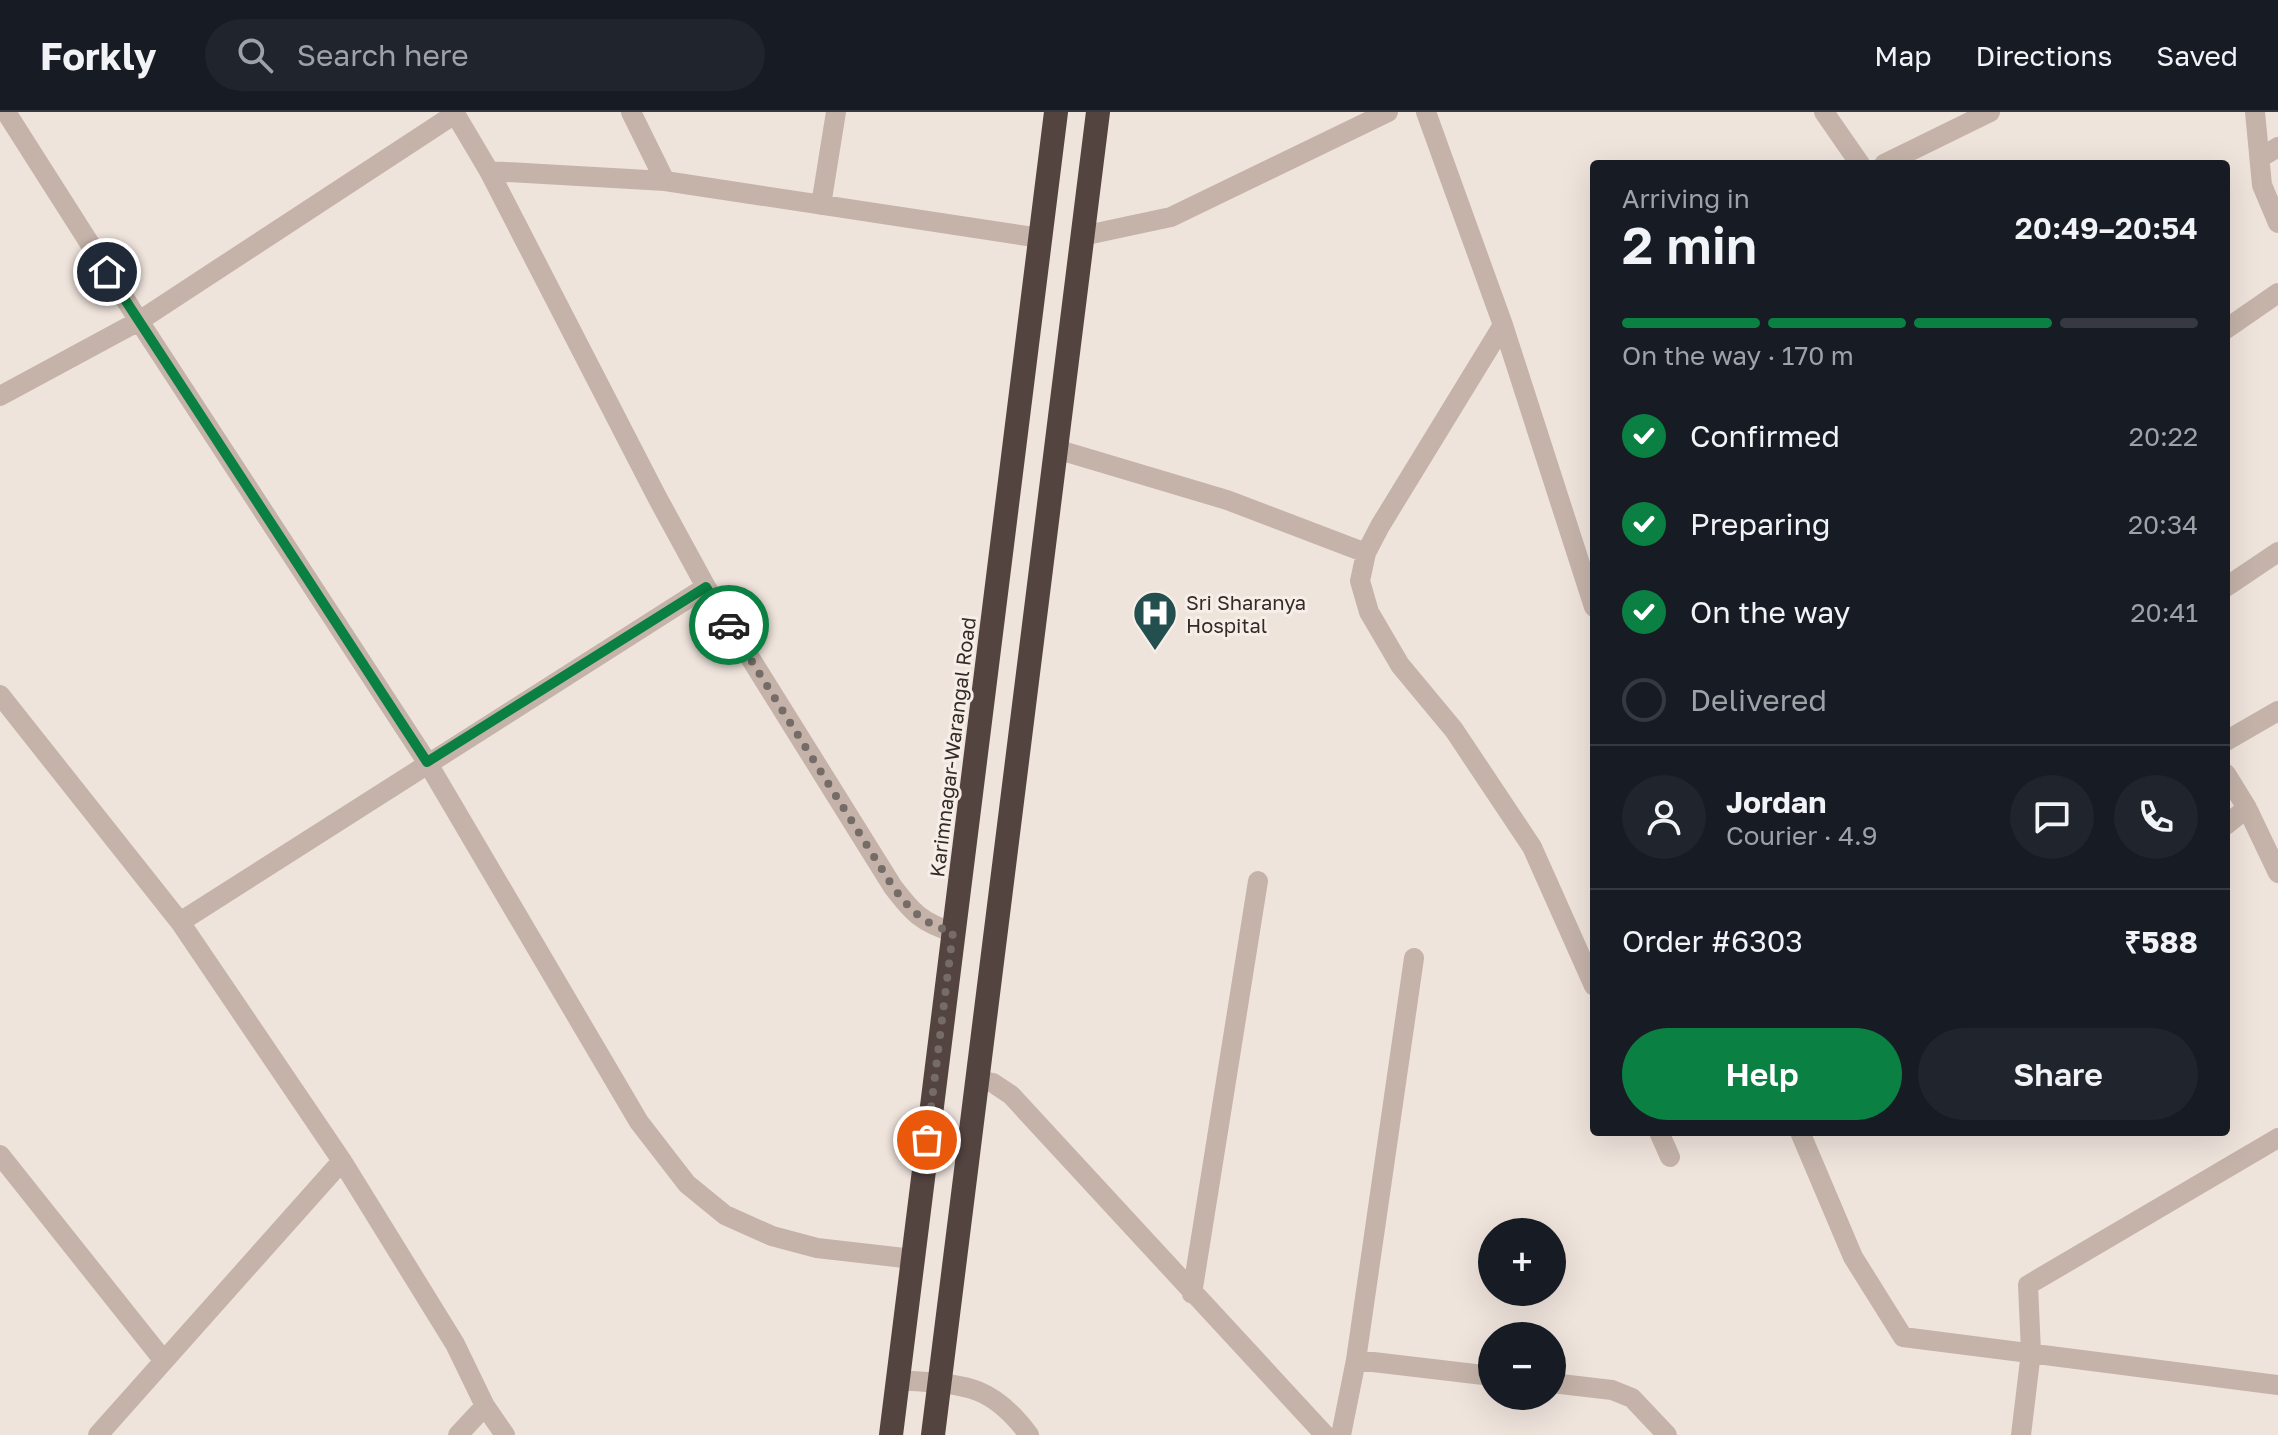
<!DOCTYPE html>
<html lang="en">
<head>
<meta charset="utf-8">
<style>
  :root { --surface:#171b24; --page:#20242c; --text:#f1f3f6; --muted:#9ea1a6; --line:#363941; --accent:#0b8043 }
  body { margin:0; font-family:"Golos Text",sans-serif; background:var(--page); color:var(--text); height:100vh; display:flex; flex-direction:column; font-size:30px; white-space:nowrap }
  * { box-sizing:border-box; margin:0 }
  p { font-size:26px; color:var(--muted) }
  .icon { flex:none; width:44px; height:44px; fill:none; stroke:currentColor; stroke-width:2; stroke-linecap:round; stroke-linejoin:round }
  .map { position:relative; flex:1; overflow:hidden }
  .drawer { position:absolute; left:1590px; top:48px; width:640px; height:976px; display:flex; flex-direction:column; background:var(--surface); border-radius:8px; box-shadow:0 8px 32px #0002 }
  .drawer>* { flex:none }
  .controls { position:absolute; left:1478px; top:1106px; display:grid; gap:16px }
  .controls a { display:grid; place-items:center; width:88px; height:88px; border-radius:50%; background:var(--surface); box-shadow:0 8px 32px #0002; font-size:40px }
  .pin { position:absolute; display:grid; place-items:center; width:68px; height:68px; color:#fff; margin:-34px; border:4px solid #fff; border-radius:50%; box-shadow:0 2px 8px #0007 }
  .courier { position:absolute; display:grid; place-items:center; width:80px; height:80px; margin:-40px; border:6px solid #0b8043; border-radius:50%; background:#fff; color:#222; box-shadow:0 2px 10px #0007 }
  .headline em { font-style:normal; font-weight:600 }
  .headline div { display:flex; flex-direction:column-reverse }
  .headline { display:flex; align-items:center; justify-content:space-between; height:136px; padding:0 32px }
  h1 { font-size:52px; font-weight:600; line-height:60px }
  .bar { display:grid; grid-template-columns:repeat(4,1fr); gap:12px 8px; align-content:center; height:96px; padding:0 32px }
  .bar i { height:10px; border-radius:6px; background:var(--line) }
  .bar .current { background:var(--accent) }
  .bar p { grid-column:span 4 }
  .line { display:flex; align-items:center; gap:20px; padding:0 32px; border-top:2px solid var(--line) }
  .line div { flex:1 }
  .round { display:grid; place-items:center; flex:none; width:84px; height:84px; border-radius:42px; background:var(--page) }
  ol { padding:0 32px; list-style:none }
  li { display:flex; align-items:center; gap:24px; height:88px }
  li p { margin-inline-start:auto }
  li .icon { padding:8px; border-radius:50%; background:var(--accent); color:#fff; stroke-width:4 }
  li:last-child { color:var(--muted) }
  li i { width:44px; height:44px; border:4px solid var(--line); border-radius:50% }
  .action { display:flex; gap:16px; margin-top:auto; padding:16px 32px }
  .action a { flex:1; height:92px; border-radius:48px; background:var(--accent); color:#fff; font-size:32px; font-weight:600; line-height:92px; text-align:center }
  .action a+a { background:var(--page); color:var(--text) }
  header { display:flex; align-items:center; gap:48px; box-sizing:border-box; height:112px; padding:0 40px; background:var(--surface); border-bottom:2px solid var(--line) }
  header strong { font-size:38px }
  nav { display:flex; gap:44px; margin-inline-start:auto; font-size:28px }
  .search { width:560px; height:72px; background:var(--page); display:flex; align-items:center; gap:20px; box-sizing:border-box; padding:0 28px; border-radius:44px; color:var(--muted); font-size:30px }
  .map>svg:first-child { display:block }
  .lines { fill:none; stroke-linecap:round; stroke-linejoin:round }
  .minor { stroke:#c5b3a9; stroke-width:20 }
  .highway { stroke:#544440; stroke-width:24 }
  .done { stroke:#756c67; stroke-width:8; stroke-dasharray:0 14.4 }
  .route { stroke:#0b8043; stroke-width:10 }
  .labels { text-anchor:middle; dominant-baseline:central; stroke-width:6; stroke-linejoin:round; paint-order:stroke }
  .poi-label { font-size:20px; fill:#342b28; stroke:#f7eee8; text-anchor:start }
  .street-label { font-size:20px; fill:#342b28; stroke:#f7eee8 }
</style>
</head>
<body>
<header>
<strong>Forkly</strong>
<div class="search"><svg class="icon" aria-label="search" viewBox="0 0 24 24"><circle cx="10" cy="10" r="6"/><path d="M15 15l6 6"/></svg>Search here</div>
<nav><a>Map</a><a>Directions</a><a>Saved</a></nav>
</header>
<div class="map">
<svg width="2278" height="1323" viewBox="0 0 2278 1323">
  <rect width="100%" height="100%" fill="#efe4dc"/>
  <g class="lines">
    <!-- minor -->
    <path class="minor" d="M6,0L139,209L427,650L639,1010L687,1072L725,1103L772,1124L817,1136L913,1147
      M454,0L489,59L657,385L706,475L893,775C912,800 922,811 953,820
      M631,0L665,69
      M1426,0L1503,213L1594,495
      M1824,0L1860,52
      M2255,0L2262,73L2278,111
      M2260,46L2278,35
      M1884,52L1990,0
      M489,59L665,69L1040,126
      M821,93L836,0
      M1082,124L1171,105L1388,0
      M1503,213L1380,414L1366,441L1360,469L1369,500L1400,553L1454,618L1532,735L1594,874
      M2226,217L2278,181
      M0,284L139,209L455,2
      M1056,337L1227,388L1366,441
      M2226,475L2278,440
      M0,583L180,810L342,1049L455,1232L485,1294L505,1323
      M2226,629L2278,599
      M2226,662L2247,696L2278,761
      M2226,713L2247,696
      M180,810L706,475
      M977,968L993,971L1011,983L1325,1323
      M1659,1020L1670,1045
      M1800,1020L1853,1145L1903,1225L2278,1273
      M0,1043L164,1249
      M1192,1182L1258,769
      M1356,1248L1492,1264
      M898,1268C961,1273 989,1269 1029,1323
      M1552,1271L1612,1278L1632,1286L1667,1323
      M98,1323L342,1049
      M458,1323L485,1294
      M1341,1323L1356,1248L1414,846
      M2021,1323L2031,1240L2028,1173L2278,1026"/>
    <!-- highway -->
    <path class="highway" d="M891,1323L1056,0
      M933,1323L1098,0"/>
  </g>
  <g class="lines">
    <!-- done -->
    <path class="done" d="M729,513L893,775C912,800 922,811 953,820L927,1028"/>
    <!-- route -->
    <path class="route" d="M107,160L427,650L706,475L729,513"/>
  </g>
  <!-- icons -->
  <defs>
    <g id="hospital-pin" transform="scale(2.3)"><path d="M0 17L-7.5 6A9.5 9.5 0 1 1 7.5 6Z" fill="#23504e" stroke="#f7eee8"/><path d="M-5-5h3v3.5h4V-5h3V5h-3V1.5h-4V5h-3Z" fill="#fff"/></g>
  </defs>
  <g fill-rule="evenodd">
    <use href="#hospital-pin" x="1155" y="501"/>
  </g>
  <g class="labels">
    <!-- poi labels -->
    <g class="poi-label">
      <text x="1186" y="490">Sri Sharanya<tspan x="1186" dy="23">Hospital</tspan></text>
    </g>
    <!-- street labels -->
    <g class="street-label">
      <text transform="translate(952 635) rotate(-83)">Karimnagar-Warangal Road</text>
    </g>
  </g>
</svg>
<div class="controls">
<a>+</a>
<a>−</a>
</div>
<div class="pin" style="left:927px;top:1028px;background:#ea580c"><svg class="icon" aria-label="bag" viewBox="0 0 24 24"><path d="M5 8h14l-1 12H6zM9 8a3 3 0 0 1 6 0"/></svg></div>
<div class="pin" style="left:107px;top:160px;background:#1f2937"><svg class="icon" aria-label="home" viewBox="0 0 24 24"><path d="M3 11l9-7 9 7M6 9v11h12V9"/></svg></div>
<div class="courier" style="left:729px;top:513px"><svg class="icon" aria-label="car" viewBox="0 0 24 24"><path d="M5 17H2v-5l4-1 3-4h7l3 4 3 1v5h-3M9 17h6M6 11h13"/><circle cx="7" cy="17" r="2"/><circle cx="17" cy="17" r="2"/></svg></div>
<section class="drawer">
<div class="headline"><div><h1>2 min</h1><p>Arriving in</p></div><em>20:49–20:54</em></div>
<div class="bar"><i class="current"></i><i class="current"></i><i class="current"></i><i></i><p>On the way · 170 m</p></div>
<ol>
<li><svg class="icon" aria-label="check" viewBox="0 0 24 24"><path d="M5 12l5 5 9-10"/></svg>Confirmed<p>20:22</p></li>
<li><svg class="icon" aria-label="check" viewBox="0 0 24 24"><path d="M5 12l5 5 9-10"/></svg>Preparing<p>20:34</p></li>
<li><svg class="icon" aria-label="check" viewBox="0 0 24 24"><path d="M5 12l5 5 9-10"/></svg>On the way<p>20:41</p></li>
<li><i></i>Delivered</li>
</ol>
<div class="line" style="height:144px"><a class="round"><svg class="icon" aria-label="person" viewBox="0 0 24 24"><circle cx="12" cy="8" r="4"/><path d="M4 21q1-7 8-7t8 7"/></svg></a><div><b>Jordan</b><p>Courier · 4.9</p></div><a class="round"><svg class="icon" aria-label="chat" viewBox="0 0 24 24"><path d="M4 5h16v11H9l-5 4z"/></svg></a><a class="round"><svg class="icon" aria-label="phone" viewBox="0 0 24 24"><path d="M5 4h4l2 5-3 2q2 4 5 5l2-3 5 2v4C11 20 4 13 5 4z"/></svg></a></div>
<div class="line" style="height:104px"><div>Order #6303</div><b>₹588</b></div>
<div class="action"><a>Help</a><a>Share</a></div>
</section>
</div>
</body>
</html>
